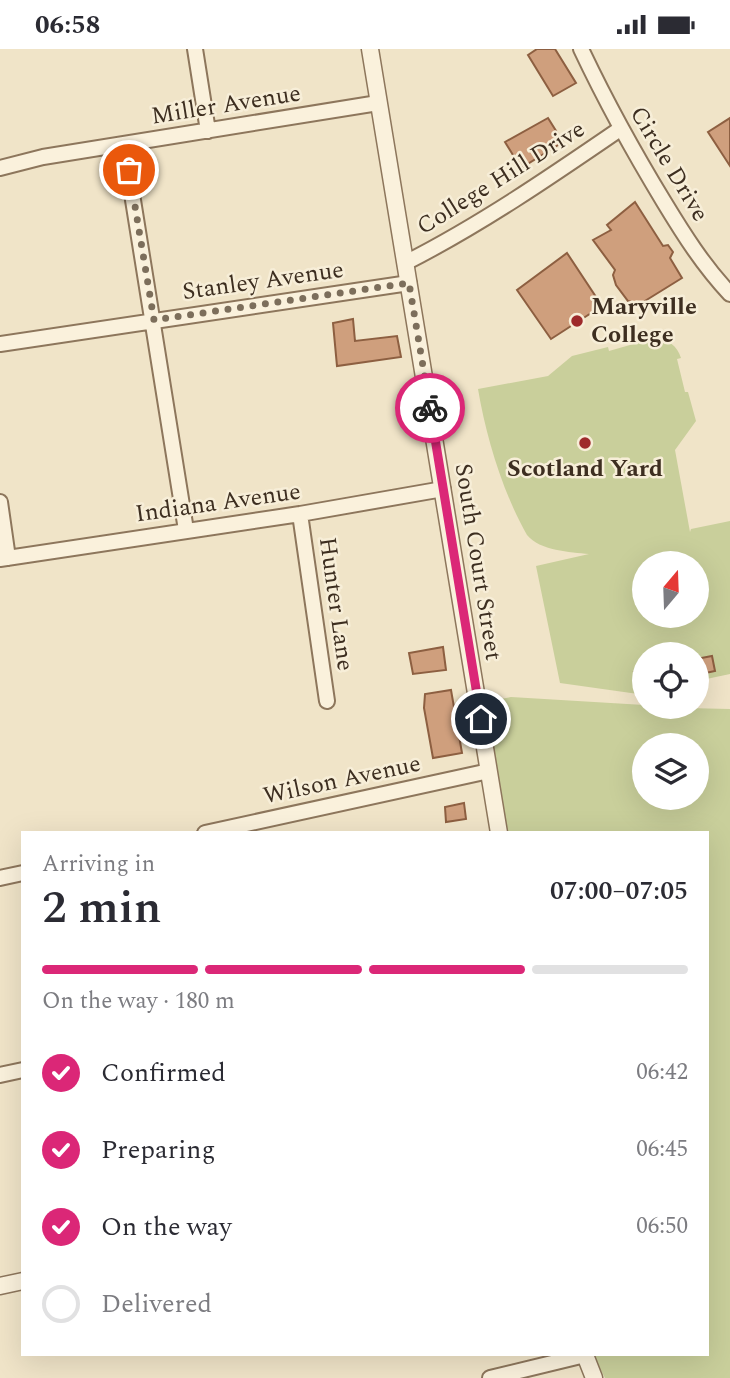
<!DOCTYPE html>
<html lang="en">
<head>
<meta charset="utf-8">
<style>
  :root { --surface:#fff; --page:#f7f7f7; --text:#2b2b33; --muted:#7c7c81; --line:#e1e1e2; --accent:#db2777 }
  body { margin:0; font-family:Spectral,serif; background:var(--page); color:var(--text); height:100vh; display:flex; flex-direction:column; font-size:26px; white-space:nowrap }
  * { box-sizing:border-box; margin:0 }
  p { font-size:23px; color:var(--muted) }
  .icon { flex:none; width:38px; height:38px; fill:none; stroke:currentColor; stroke-width:2; stroke-linecap:round; stroke-linejoin:round }
  .map { position:relative; flex:1; overflow:hidden }
  .sheet { position:absolute; left:21px; top:782px; width:688px; height:525px; display:flex; flex-direction:column; background:var(--surface); border-radius:0px; box-shadow:0 7px 28px #0002 }
  .sheet>* { flex:none }
  .needle { width:46px; rotate:19deg }
  .tools { position:absolute; left:632px; top:502px; display:grid; gap:14px }
  .tools a { display:grid; place-items:center; width:77px; height:77px; border-radius:50%; background:var(--surface); box-shadow:0 7px 28px #0002; font-size:35px }
  .pin { position:absolute; display:grid; place-items:center; width:60px; height:60px; color:#fff; margin:-30px; border:4px solid #fff; border-radius:50%; box-shadow:0 2px 7px #0007 }
  .courier { position:absolute; display:grid; place-items:center; width:70px; height:70px; margin:-35px; border:5px solid #db2777; border-radius:50%; background:#fff; color:#222; box-shadow:0 2px 9px #0007 }
  .head em { font-style:normal; font-weight:600 }
  .head div { display:flex; flex-direction:column-reverse }
  .head { display:flex; align-items:center; justify-content:space-between; height:119px; padding:0 21px }
  h1 { font-size:46px; font-weight:600; line-height:52px }
  .bar { display:grid; grid-template-columns:repeat(4,1fr); gap:10px 7px; align-content:center; height:84px; padding:0 21px }
  .bar i { height:9px; border-radius:5px; background:var(--line) }
  .bar .active { background:var(--accent) }
  .bar p { grid-column:span 4 }
  ol { padding:0 21px; list-style:none }
  li { display:flex; align-items:center; gap:21px; height:77px }
  li p { margin-inline-start:auto }
  li .icon { padding:7px; border-radius:50%; background:var(--accent); color:#fff; stroke-width:4 }
  li:last-child { color:var(--muted) }
  li i { width:38px; height:38px; border:4px solid var(--line); border-radius:50% }
  .status { display:flex; justify-content:space-between; align-items:center; height:49px; padding:0 35px; background:var(--surface); direction:ltr }
  .status svg { height:19px; fill:currentColor }
  .map>svg:first-child { display:block }
  .green { fill:#c9cf9b; fill-rule:evenodd }
  .building { fill:#cf9f7d; stroke:#8d5f41; stroke-width:2 }
  .lines { fill:none; stroke-linecap:round; stroke-linejoin:round }
  .minor-casing { stroke:#8d765c; stroke-width:18 }
  .tertiary-casing { stroke:#8d765c; stroke-width:19 }
  .minor { stroke:#faf1dc; stroke-width:14 }
  .tertiary { stroke:#faf1dc; stroke-width:16 }
  .done { stroke:#7c6e5b; stroke-width:7; stroke-dasharray:0 12.6 }
  .route { stroke:#db2777; stroke-width:9 }
  .poi-dot { fill:#9e2a2b; stroke:#f7eed8; stroke-width:2.5 }
  .labels { text-anchor:middle; dominant-baseline:central; stroke-width:5; stroke-linejoin:round; paint-order:stroke }
  .street-label { font-size:24px; fill:#3d2e20; stroke:#f7eed8 }
  .poi-label { font-size:24px; font-weight:bold; fill:#3d2e20; stroke:#f7eed8; text-anchor:start }
</style>
</head>
<body>
<div class="status"><b>06:58</b><svg viewBox="0 0 49 12"><path d="M0 12V9h3v3zM5 12V6h3v6zM10 12V3h3v9zM15 12V0h3v12zM26 1h20v11H26zM47 4h2v5h-2z"/></svg></div>
<div class="map">
<svg width="730" height="1329" viewBox="0 0 730 1329">
  <rect width="100%" height="100%" fill="#f0e4c8"/>
  <!-- green -->
  <path class="green" d="M657,286C668,292 677,296 681,309L677,310L685,343H688L696,372L675,401L690,483L691,480L730,472V625L697,632L696,606H644V643L638,645L560,634L536,517L589,505C570,503 540,502 527,486C503,444 486,388 478,340L548,327L572,307L608,298L609,302L637,294L636,290ZM644,514H696V567H644Z
    M511,648L644,656V658L730,660V1329H605L593,1306H707V784H507L485,653ZM644,696H696V749H644Z"/>
  <!-- building -->
  <path class="building" d="M537,0H555L576,34L553,47L528,6Z
    M548,69L563,93L521,119L505,93Z
    M730,69V117L708,83Z
    M635,153L663,197L668,196L673,203L670,209L682,229L640,255L628,252L616,236L613,226L615,221L593,191L611,181L607,176Z
    M567,204L602,257L551,290L517,241Z
    M353,270L355,292L397,287L401,308L337,317L333,274Z
    M443,598L446,621L413,625L409,604Z
    M712,607L715,622L696,626V610Z
    M644,621V652H640L634,623Z
    M451,641L462,704L433,709L424,659L425,645Z
    M464,754L466,770L446,773L445,758Z"/>
  <g class="lines">
    <!-- minor casing -->
    <g class="minor-casing">
      <path id="minor" d="M195,0L208,82
        M581,0C606,53 633,102 664,153C684,186 703,216 730,245
        M124,95L186,481
        M0,119L43,108L378,54
        M405,214C480,176 550,128 620,80
        M0,295L409,234
        M0,453L8,509
        M300,465L327,652
        M0,510L300,465L443,440
        M205,784L489,722
        M0,829L23,824
        M0,1026L23,1021
        M490,1329L585,1306"/>
    </g>
    <!-- tertiary casing -->
    <g class="tertiary-casing">
      <path id="tertiary" d="M370,0L499,784
        M0,1237L23,1232
        M585,1306L594,1329"/>
    </g>
    <!-- minor -->
    <use href="#minor" class="minor"/>
    <!-- tertiary -->
    <use href="#tertiary" class="tertiary"/>
  </g>
  <g class="lines">
    <!-- done -->
    <path class="done" d="M129,121L154,271L409,234L430,359"/>
    <!-- route -->
    <path class="route" d="M430,359L481,670"/>
  </g>
  <!-- markers -->
  <g class="poi-dot">
    <circle cx="577" cy="272" r="7"/>
    <circle cx="585" cy="394" r="7"/>
  </g>
  <g class="labels">
    <!-- street labels -->
    <g class="street-label">
      <text transform="translate(226 56) rotate(-9)">Miller Avenue</text>
      <text transform="translate(669 115) rotate(59)">Circle Drive</text>
      <text transform="translate(501 129) rotate(-32)">College Hill Drive</text>
      <text transform="translate(263 232) rotate(-8)">Stanley Avenue</text>
      <text transform="translate(218 454) rotate(-8)">Indiana Avenue</text>
      <text transform="translate(478 513) rotate(81)">South Court Street</text>
      <text transform="translate(336 555) rotate(82)">Hunter Lane</text>
      <text transform="translate(342 731) rotate(-12)">Wilson Avenue</text>
    </g>
    <!-- poi labels -->
    <g class="poi-label">
      <text x="591" y="258">Maryville<tspan x="591" dy="28">College</tspan></text>
      <text x="585" y="420" text-anchor="middle">Scotland Yard</text>
    </g>
  </g>
</svg>
<div class="tools">
<a><svg class="needle" viewBox="-14 -14 28 28"><path d="M0-13l5 13h-10z" fill="#e53935"/><path d="M0 13l5-13h-10z" fill="#7c7c81"/></svg></a>
<a><svg class="icon" aria-label="locate" viewBox="0 0 24 24"><circle cx="12" cy="12" r="6"/><path d="M12 2v4M12 18v4M2 12h4M18 12h4"/></svg></a>
<a><svg class="icon" aria-label="layers" viewBox="0 0 24 24"><path d="M12 4l9 5-9 5-9-5zM3 14l9 5 9-5"/></svg></a>
</div>
<div class="pin" style="left:129px;top:121px;background:#ea580c"><svg class="icon" aria-label="bag" viewBox="0 0 24 24"><path d="M5 8h14l-1 12H6zM9 8a3 3 0 0 1 6 0"/></svg></div>
<div class="pin" style="left:481px;top:670px;background:#1f2937"><svg class="icon" aria-label="home" viewBox="0 0 24 24"><path d="M3 11l9-7 9 7M6 9v11h12V9"/></svg></div>
<div class="courier" style="left:430px;top:359px"><svg class="icon" aria-label="bike" viewBox="0 0 24 24"><circle cx="6" cy="16" r="4"/><circle cx="18" cy="16" r="4"/><path d="M6 16l4-8h5l3 8M10 8l3 8H6M13 5h3"/></svg></div>
<section class="sheet">
<div class="head"><div><h1>2 min</h1><p>Arriving in</p></div><em>07:00–07:05</em></div>
<div class="bar"><i class="active"></i><i class="active"></i><i class="active"></i><i></i><p>On the way · 180 m</p></div>
<ol>
<li><svg class="icon" aria-label="check" viewBox="0 0 24 24"><path d="M5 12l5 5 9-10"/></svg>Confirmed<p>06:42</p></li>
<li><svg class="icon" aria-label="check" viewBox="0 0 24 24"><path d="M5 12l5 5 9-10"/></svg>Preparing<p>06:45</p></li>
<li><svg class="icon" aria-label="check" viewBox="0 0 24 24"><path d="M5 12l5 5 9-10"/></svg>On the way<p>06:50</p></li>
<li><i></i>Delivered</li>
</ol>
</section>
</div>
</body>
</html>
